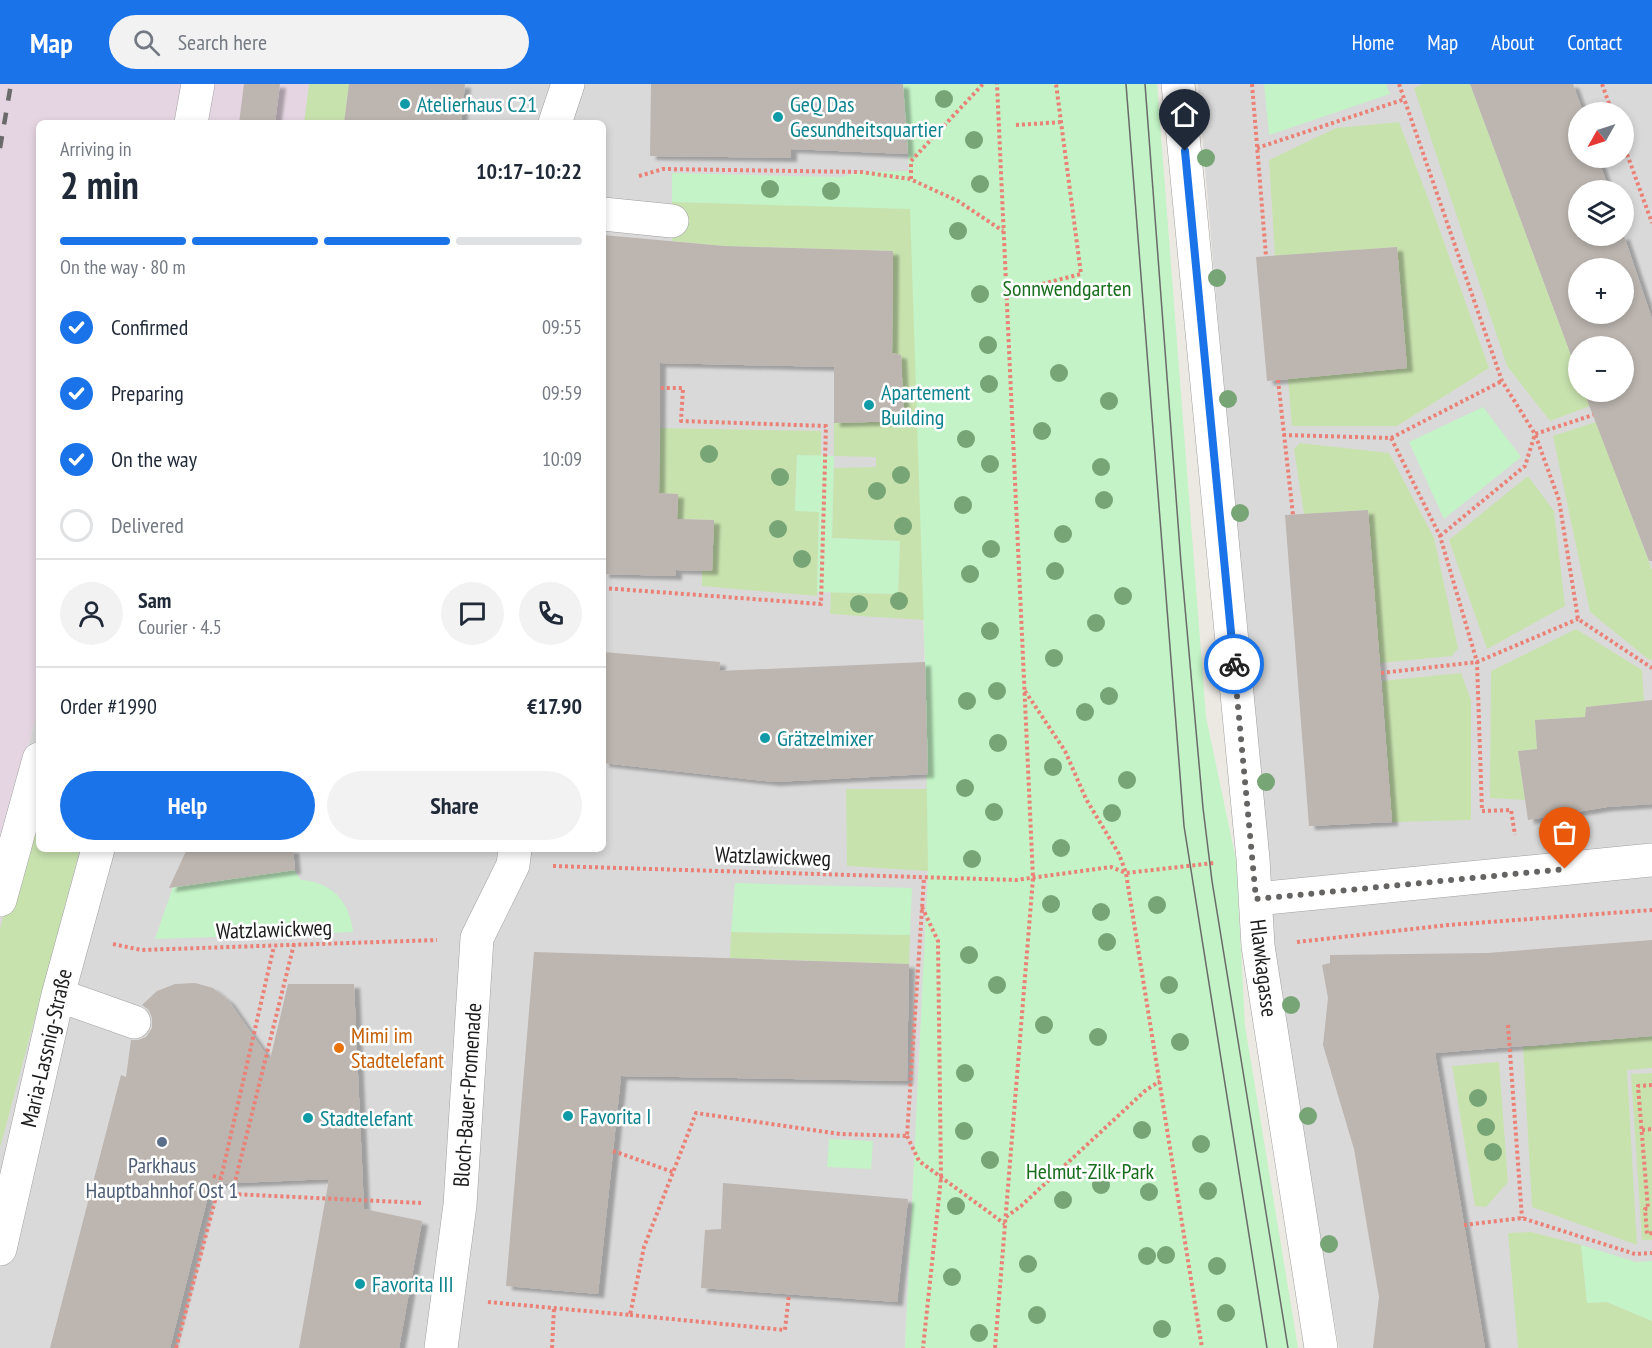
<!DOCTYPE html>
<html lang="en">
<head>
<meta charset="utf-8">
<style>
  :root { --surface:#fff; --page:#f2f2f3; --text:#1f2937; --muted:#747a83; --line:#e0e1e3; --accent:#1a73e8 }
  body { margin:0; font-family:"PT Sans Narrow",sans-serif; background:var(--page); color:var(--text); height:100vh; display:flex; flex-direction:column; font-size:22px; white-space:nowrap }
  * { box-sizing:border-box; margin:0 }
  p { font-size:20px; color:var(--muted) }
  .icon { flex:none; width:33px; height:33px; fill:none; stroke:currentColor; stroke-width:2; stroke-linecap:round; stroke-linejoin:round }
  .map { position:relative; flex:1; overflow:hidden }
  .details { position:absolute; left:36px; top:36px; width:570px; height:732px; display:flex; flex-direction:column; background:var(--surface); border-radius:9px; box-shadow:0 3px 9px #0003 }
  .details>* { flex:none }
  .needle { width:39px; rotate:231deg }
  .fabs { position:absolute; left:1568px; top:18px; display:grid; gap:12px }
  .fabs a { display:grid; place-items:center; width:66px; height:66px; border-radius:50%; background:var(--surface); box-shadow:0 3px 9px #0003; font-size:30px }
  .pin { position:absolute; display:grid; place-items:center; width:51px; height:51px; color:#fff; margin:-62px -26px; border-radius:50% 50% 50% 0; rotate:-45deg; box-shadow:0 0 6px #0007 }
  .pin .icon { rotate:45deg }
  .courier { position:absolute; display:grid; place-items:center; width:60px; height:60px; margin:-30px; border:4px solid #1a73e8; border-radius:50%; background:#fff; color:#222; box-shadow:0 2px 8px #0007 }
  .summary em { font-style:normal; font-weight:700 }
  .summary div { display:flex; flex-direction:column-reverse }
  .summary { display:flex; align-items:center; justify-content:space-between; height:102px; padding:0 24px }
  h1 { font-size:39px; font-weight:700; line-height:45px }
  .bar { display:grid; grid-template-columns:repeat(4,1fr); gap:9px 6px; align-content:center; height:72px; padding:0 24px }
  .bar i { height:8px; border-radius:4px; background:var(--line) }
  .bar .active { background:var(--accent) }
  .bar p { grid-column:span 4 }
  .line { display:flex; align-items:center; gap:15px; padding:0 24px; border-top:2px solid var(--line) }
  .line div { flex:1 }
  .round { display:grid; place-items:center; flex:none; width:63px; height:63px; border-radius:32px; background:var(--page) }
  ol { padding:0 24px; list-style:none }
  li { display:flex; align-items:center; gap:18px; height:66px }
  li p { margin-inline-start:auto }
  li .icon { padding:6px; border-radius:50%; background:var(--accent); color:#fff; stroke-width:4 }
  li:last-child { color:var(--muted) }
  li i { width:33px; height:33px; border:3px solid var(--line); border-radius:50% }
  .primary-button { display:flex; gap:12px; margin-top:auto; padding:12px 24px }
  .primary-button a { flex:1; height:69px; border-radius:36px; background:var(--accent); color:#fff; font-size:24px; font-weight:700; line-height:69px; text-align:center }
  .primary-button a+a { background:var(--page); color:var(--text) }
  header { display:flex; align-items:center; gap:36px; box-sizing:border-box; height:84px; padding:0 30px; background:var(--accent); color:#fff }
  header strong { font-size:28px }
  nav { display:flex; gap:33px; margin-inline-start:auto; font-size:21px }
  .search { width:420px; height:54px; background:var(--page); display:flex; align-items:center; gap:15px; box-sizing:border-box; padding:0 21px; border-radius:33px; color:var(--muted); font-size:22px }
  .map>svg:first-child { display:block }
  .residential { fill:#dad9d9; fill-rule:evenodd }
  .industrial { fill:#e5d5e2 }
  .grass { fill:#c8e2ae }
  .park { fill:#c3f3c6 }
  .building { fill:#bcb5b0; fill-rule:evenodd; filter:url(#shadow) }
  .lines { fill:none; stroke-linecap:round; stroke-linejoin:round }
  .minor-casing { stroke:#a0a0a0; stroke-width:34 }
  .path { stroke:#ea8076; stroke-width:4; stroke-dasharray:3 3; stroke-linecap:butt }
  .minor { stroke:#fff; stroke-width:33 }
  .tram { stroke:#6a6a6a; stroke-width:1.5 }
  .rail { stroke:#6a6a6a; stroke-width:4.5; stroke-dasharray:12 12; stroke-linecap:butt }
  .tree { fill:#77a576 }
  .done { stroke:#656462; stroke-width:6; stroke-dasharray:0 10.8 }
  .route { stroke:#1a73e8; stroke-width:8 }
  .culture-dot { fill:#0f9aa8; stroke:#fff; stroke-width:2 }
  .food-dot { fill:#e8710a; stroke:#fff; stroke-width:2 }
  .service-dot { fill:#5c6f8a; stroke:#fff; stroke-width:2 }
  .labels { text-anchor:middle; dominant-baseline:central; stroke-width:5; stroke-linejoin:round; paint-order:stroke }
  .culture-label { font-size:22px; fill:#0d838f; stroke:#fff; text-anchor:start }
  .park-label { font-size:22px; fill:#176e1c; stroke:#fff }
  .street-label { font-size:22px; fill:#1c1c1c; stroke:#fff }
  .food-label { font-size:22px; fill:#c56008; stroke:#fff; text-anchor:start }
  .service-label { font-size:22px; fill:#4e5e75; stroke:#fff }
</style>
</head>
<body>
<header>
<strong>Map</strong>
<div class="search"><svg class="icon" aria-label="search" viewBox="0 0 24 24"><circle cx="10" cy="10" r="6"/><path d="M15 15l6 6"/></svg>Search here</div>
<nav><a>Home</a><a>Map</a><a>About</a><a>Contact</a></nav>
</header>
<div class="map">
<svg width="1652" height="1264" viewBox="0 0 1652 1264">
  <defs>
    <filter id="shadow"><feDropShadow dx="6" dy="4" stdDeviation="1.5" flood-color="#0004"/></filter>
  </defs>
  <rect width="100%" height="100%" fill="#ece9e3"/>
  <!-- residential -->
  <path class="residential" d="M316,0H903L910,95L928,690L926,705L928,803L905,1264H0V764L39,622V765H603V39H311Z
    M1198,0H1652V1264H1339L1280,916L1262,754ZM1578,28H1623V74H1578ZM1578,106H1623V152H1578ZM1578,184H1623V230H1578ZM1578,262H1623V308H1578Z"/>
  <!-- industrial -->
  <path class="industrial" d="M0,0H316L311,39H39V622L0,764Z"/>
  <!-- grass -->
  <path class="grass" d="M309,0H349L344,39H304Z
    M903,0H987L928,787L847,782L846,705H926L928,690L924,536L830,530L831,508L898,510L900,457L832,454L834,384L876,383V373L834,372V339L904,337L901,271L892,269L893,167L724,162L672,157V118L910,124V87Z
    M1423,0H1470L1578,290V308H1584L1590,322L1550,337L1507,282L1414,4Z
    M1399,38L1434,130L1489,284L1397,342H1292L1288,295L1407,284L1397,163L1275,172L1269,76L1336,44Z
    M1596,338L1652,486V576L1648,575L1590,528L1553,352Z
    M660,344L821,347V372L797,371L795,426L819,428L817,512L702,502V486H712L714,436L677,435L678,410L659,409Z
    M1300,359L1389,369L1434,454L1458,564L1452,572L1380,579L1368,426L1304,430L1294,365Z
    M1528,392L1554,427L1565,522L1487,565L1449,456Z
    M1576,545L1642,586L1644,617L1586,623L1585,633L1535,636L1537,665L1518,667L1525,716L1490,714L1491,587Z
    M1461,589L1471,616V736L1392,738L1382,597Z
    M39,697V765H80L0,1064V845Z
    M731,848L910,851L909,880L730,874Z
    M1652,952V984L1627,986L1637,1161L1532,1123L1523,963Z
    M1499,978L1508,1098L1486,1123L1475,1122L1452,982Z
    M1652,989V1156H1642L1631,990Z
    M1531,1148L1581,1161L1587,1219L1607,1218L1652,1237V1264H1518L1508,1149Z"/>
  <!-- park -->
  <path class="park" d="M903,0H1157L1206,633L1236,776L1245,942L1298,1264H905L928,787L925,578L910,125L672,118V89L840,93L861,88L909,87Z
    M1264,0H1386L1390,10L1269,51Z
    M1483,323L1521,373L1444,435L1409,358Z
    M797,371L834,372L832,454L900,457L898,510L817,508L819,428L795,427Z
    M294,786L301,796C332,798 350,818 353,848L155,855L173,803Z
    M735,799L912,804L910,851L731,848Z
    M829,1055L873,1057L871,1085L827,1083Z
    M1581,1161L1636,1178L1652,1177V1237L1607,1218L1587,1219Z"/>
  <!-- building -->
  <path class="building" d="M244,0H280L275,39H239Z
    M349,0H465L461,39H344Z
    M651,0H903L908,70L791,65V74L650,72Z
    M1470,0H1573L1583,28H1578V74H1598L1609,106H1578V152H1623V149L1652,235V477H1649L1584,308H1623V262H1578V290ZM1578,184H1623V230H1578Z
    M603,151L724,162L893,167L892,269L901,271L904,337L834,339V283L660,279L659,409L678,410L677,435L714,436L712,487L676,486V492L603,490Z
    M1397,163L1407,284L1267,297L1256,173Z
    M1368,426L1392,738L1309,742L1285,431Z
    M603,568L720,578L719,587L925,578L928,690L774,698L603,679Z
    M1652,616V720L1607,723L1528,736L1518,667L1537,665L1535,636L1585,633L1586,623Z
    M187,765H293L295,786L169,804Z
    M1652,856V952L1435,969L1485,1264H1373L1379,1213L1354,1065L1323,961L1328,914L1322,881L1330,879V871L1487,869Z
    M534,868L909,880L907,997L621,992L598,1210L506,1202Z
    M195,899L213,904L229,917L270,976L288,900H354L364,1125L422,1137L399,1264H299L329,1095L211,1100L170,1264H50L121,991L126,993L131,956H138L146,953L152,944V934L149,926L142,921L157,907L175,900Z
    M723,1099L908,1115L897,1218L701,1204L705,1146L721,1145Z"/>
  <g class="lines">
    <!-- minor casing -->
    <g class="minor-casing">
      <path id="minor" d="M1178,0L1253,775L1258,862L1321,1264
        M191,39L198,0
        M555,39L568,0
        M603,130L672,137
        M1256,815L1652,776
        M0,816L39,675
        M58,911L134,938
        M0,1165L58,911L98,765
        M441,1264L460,1121L477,854L513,781L515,765"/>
    </g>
    <!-- path -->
    <path class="path" d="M1252,0L1266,172
      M1399,0L1502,297L1535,350L1559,416L1578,535L1652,584
      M1602,0L1612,28
      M1016,41L1062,38
      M1623,59L1652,139
      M1257,64L1405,15
      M639,92L663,85L861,88L910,95L958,117L1003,147
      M911,95V77L983,0
      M1007,206H1018L1081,190L1056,0
      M1278,296L1293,431
      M1283,351L1391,354L1502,297
      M1391,354L1440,452L1477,578L1482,727L1511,726L1515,751
      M1440,452L1525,382L1535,350L1593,331
      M603,504L821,520L826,342L681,337L683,304H660
      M1381,589L1477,578L1578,535
      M1025,607L1065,667L1086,715L1119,770L1126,789L1202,1264
      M553,782L1016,796L1111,783L1126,789L1214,779
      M922,823L938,857L941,1094L923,1264
      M1297,858L1448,841L1652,826
      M113,860L141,866L437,856
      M294,860L232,1110L421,1119
      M1508,941L1522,1134
      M1652,1001L1638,1002L1648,1125H1645L1647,1150L1652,1149
      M1642,1046L1652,1045
      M907,1052L919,1077L1005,1140
      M613,1067L673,1088
      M213,1092L221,1094L274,862
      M1006,1133L1021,1122L1146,1006L1160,997
      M1464,1141L1522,1134L1635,1170L1652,1169
      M488,1218L630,1231L644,1163L696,1029L840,1050L907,1052L924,794
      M630,1231L785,1246L789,1210
      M176,1264L221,1094
      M552,1264L554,1224
      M995,1264L1033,794L997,0"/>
    <!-- minor -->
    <use href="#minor" class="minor"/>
    <!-- tram -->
    <path class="tram" d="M1126,0L1184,742L1267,1264
      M1145,0L1181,479L1203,724L1212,797L1288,1264"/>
    <!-- rail -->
    <path class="rail" d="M0,64L11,0"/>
  </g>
  <!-- trees -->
  <g class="tree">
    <circle cx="944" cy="15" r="9"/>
    <circle cx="974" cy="56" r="9"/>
    <circle cx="1206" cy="74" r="9"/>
    <circle cx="980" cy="100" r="9"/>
    <circle cx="770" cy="105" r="9"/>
    <circle cx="831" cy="107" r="9"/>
    <circle cx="958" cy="147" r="9"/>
    <circle cx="1217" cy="194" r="9"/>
    <circle cx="980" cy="210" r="9"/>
    <circle cx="988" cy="261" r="9"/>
    <circle cx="1059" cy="289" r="9"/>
    <circle cx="989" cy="300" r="9"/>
    <circle cx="1228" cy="315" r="9"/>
    <circle cx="1109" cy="317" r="9"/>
    <circle cx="1042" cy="347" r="9"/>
    <circle cx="966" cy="355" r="9"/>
    <circle cx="709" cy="370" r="9"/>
    <circle cx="990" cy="380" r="9"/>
    <circle cx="1101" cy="383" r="9"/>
    <circle cx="901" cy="391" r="9"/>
    <circle cx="780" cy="393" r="9"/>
    <circle cx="877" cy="407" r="9"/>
    <circle cx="1104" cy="416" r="9"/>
    <circle cx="963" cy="421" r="9"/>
    <circle cx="1240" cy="429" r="9"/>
    <circle cx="903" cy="442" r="9"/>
    <circle cx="778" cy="445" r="9"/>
    <circle cx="1063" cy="450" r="9"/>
    <circle cx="991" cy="465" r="9"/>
    <circle cx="802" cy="475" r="9"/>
    <circle cx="1055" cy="487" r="9"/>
    <circle cx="970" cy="490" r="9"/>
    <circle cx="1123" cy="512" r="9"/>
    <circle cx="899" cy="517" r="9"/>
    <circle cx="859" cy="520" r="9"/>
    <circle cx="1096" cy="539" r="9"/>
    <circle cx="990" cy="547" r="9"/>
    <circle cx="1054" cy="574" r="9"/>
    <circle cx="1254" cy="576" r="9"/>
    <circle cx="997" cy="607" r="9"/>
    <circle cx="1109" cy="612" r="9"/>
    <circle cx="967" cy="617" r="9"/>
    <circle cx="1085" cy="628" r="9"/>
    <circle cx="998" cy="659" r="9"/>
    <circle cx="1053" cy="683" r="9"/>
    <circle cx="1127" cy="696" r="9"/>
    <circle cx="1266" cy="698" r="9"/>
    <circle cx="965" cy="704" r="9"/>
    <circle cx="994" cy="728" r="9"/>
    <circle cx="1112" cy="729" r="9"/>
    <circle cx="1061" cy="764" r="9"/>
    <circle cx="972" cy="775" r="9"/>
    <circle cx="1051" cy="820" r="9"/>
    <circle cx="1157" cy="821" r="9"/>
    <circle cx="1101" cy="828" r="9"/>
    <circle cx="1107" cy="858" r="9"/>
    <circle cx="969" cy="871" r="9"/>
    <circle cx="997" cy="901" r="9"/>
    <circle cx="1169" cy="901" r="9"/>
    <circle cx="1291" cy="921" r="9"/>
    <circle cx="1044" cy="941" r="9"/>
    <circle cx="1098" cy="953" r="9"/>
    <circle cx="1180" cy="958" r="9"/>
    <circle cx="965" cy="989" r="9"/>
    <circle cx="1478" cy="1014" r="9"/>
    <circle cx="1308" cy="1032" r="9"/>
    <circle cx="1486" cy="1043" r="9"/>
    <circle cx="1142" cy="1046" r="9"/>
    <circle cx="964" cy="1047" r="9"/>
    <circle cx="1201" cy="1060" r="9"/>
    <circle cx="1493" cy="1068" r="9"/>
    <circle cx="990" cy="1076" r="9"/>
    <circle cx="1101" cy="1101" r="9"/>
    <circle cx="1208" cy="1107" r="9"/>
    <circle cx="1149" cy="1108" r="9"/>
    <circle cx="1063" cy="1116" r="9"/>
    <circle cx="956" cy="1122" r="9"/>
    <circle cx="1329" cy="1160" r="9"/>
    <circle cx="1166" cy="1171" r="9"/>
    <circle cx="1147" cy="1172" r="9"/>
    <circle cx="1028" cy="1180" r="9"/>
    <circle cx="1217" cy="1182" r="9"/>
    <circle cx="952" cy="1193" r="9"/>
    <circle cx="1226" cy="1229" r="9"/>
    <circle cx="1037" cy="1231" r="9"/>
    <circle cx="1162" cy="1245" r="9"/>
    <circle cx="979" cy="1249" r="9"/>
  </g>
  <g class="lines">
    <!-- done -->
    <path class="done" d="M1234,580L1256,815L1565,785"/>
    <!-- route -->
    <path class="route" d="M1185,67L1234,580"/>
  </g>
  <!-- markers -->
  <g class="culture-dot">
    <circle cx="405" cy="20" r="6"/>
    <circle cx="778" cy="33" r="6"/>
    <circle cx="869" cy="321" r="6"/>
    <circle cx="765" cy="654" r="6"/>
    <circle cx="568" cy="1032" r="6"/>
    <circle cx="308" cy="1034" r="6"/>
    <circle cx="360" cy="1200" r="6"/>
  </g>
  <circle class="food-dot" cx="339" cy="964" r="6"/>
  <circle class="service-dot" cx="162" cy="1058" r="6"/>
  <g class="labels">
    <!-- culture labels -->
    <g class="culture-label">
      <text x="417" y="20">Atelierhaus C21</text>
      <text x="790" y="20">GeQ Das<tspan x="790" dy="25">Gesundheitsquartier</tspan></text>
      <text x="881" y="308">Apartement<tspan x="881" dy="25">Building</tspan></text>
      <text x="777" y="654">Grätzelmixer</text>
      <text x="580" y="1032">Favorita I</text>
      <text x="320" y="1034">Stadtelefant</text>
      <text x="372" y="1200">Favorita III</text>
    </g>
    <!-- park labels -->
    <g class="park-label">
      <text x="1067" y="204">Sonnwendgarten</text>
      <text x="1090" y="1087">Helmut-Zilk-Park</text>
    </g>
    <!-- street labels -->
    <g class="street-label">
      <text transform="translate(773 772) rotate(2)">Watzlawickweg</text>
      <text transform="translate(274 845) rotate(-2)">Watzlawickweg</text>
      <text transform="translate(1264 884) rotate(83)">Hlawkagasse</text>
      <text transform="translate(46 964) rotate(-77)">Maria-Lassnig-Straße</text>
      <text transform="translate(467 1011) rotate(-86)">Bloch-Bauer-Promenade</text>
    </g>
    <!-- food labels -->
    <g class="food-label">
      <text x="351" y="951">Mimi im<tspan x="351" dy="25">Stadtelefant</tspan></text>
    </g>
    <!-- service labels -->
    <g class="service-label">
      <text x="162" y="1081">Parkhaus<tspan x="162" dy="25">Hauptbahnhof Ost 1</tspan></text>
    </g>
  </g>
</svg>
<div class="fabs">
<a><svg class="needle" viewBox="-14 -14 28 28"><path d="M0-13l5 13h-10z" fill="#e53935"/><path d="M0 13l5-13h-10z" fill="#747a83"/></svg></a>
<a><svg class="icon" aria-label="layers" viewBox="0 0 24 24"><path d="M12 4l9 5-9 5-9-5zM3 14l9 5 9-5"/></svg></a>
<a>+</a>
<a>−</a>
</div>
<div class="pin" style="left:1565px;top:785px;background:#ea580c"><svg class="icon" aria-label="bag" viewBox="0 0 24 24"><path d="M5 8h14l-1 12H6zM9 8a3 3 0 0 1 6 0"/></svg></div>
<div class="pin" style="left:1185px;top:67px;background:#1f2937"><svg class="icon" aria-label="home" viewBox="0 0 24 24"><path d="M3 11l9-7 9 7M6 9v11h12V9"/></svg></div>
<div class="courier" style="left:1234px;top:580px"><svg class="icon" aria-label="bike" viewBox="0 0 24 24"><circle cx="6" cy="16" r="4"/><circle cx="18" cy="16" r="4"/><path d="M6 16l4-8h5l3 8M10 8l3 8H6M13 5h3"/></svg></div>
<section class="details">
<div class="summary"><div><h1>2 min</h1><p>Arriving in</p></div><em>10:17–10:22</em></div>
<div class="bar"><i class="active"></i><i class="active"></i><i class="active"></i><i></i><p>On the way · 80 m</p></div>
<ol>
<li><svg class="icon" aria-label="check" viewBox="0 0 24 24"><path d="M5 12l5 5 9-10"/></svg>Confirmed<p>09:55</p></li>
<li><svg class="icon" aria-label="check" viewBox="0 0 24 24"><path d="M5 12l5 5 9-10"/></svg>Preparing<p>09:59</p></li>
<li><svg class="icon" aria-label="check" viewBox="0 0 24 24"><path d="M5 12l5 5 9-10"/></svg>On the way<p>10:09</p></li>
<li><i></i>Delivered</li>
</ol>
<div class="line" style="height:108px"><a class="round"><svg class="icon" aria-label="person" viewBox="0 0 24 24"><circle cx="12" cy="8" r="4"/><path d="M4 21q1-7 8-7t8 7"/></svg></a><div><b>Sam</b><p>Courier · 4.5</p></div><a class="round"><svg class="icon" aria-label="chat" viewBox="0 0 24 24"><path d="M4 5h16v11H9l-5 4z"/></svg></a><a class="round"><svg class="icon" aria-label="phone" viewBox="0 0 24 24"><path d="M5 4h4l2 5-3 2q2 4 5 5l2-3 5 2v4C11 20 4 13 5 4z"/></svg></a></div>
<div class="line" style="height:78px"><div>Order #1990</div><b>€17.90</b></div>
<div class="primary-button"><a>Help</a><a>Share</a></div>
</section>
</div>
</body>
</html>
